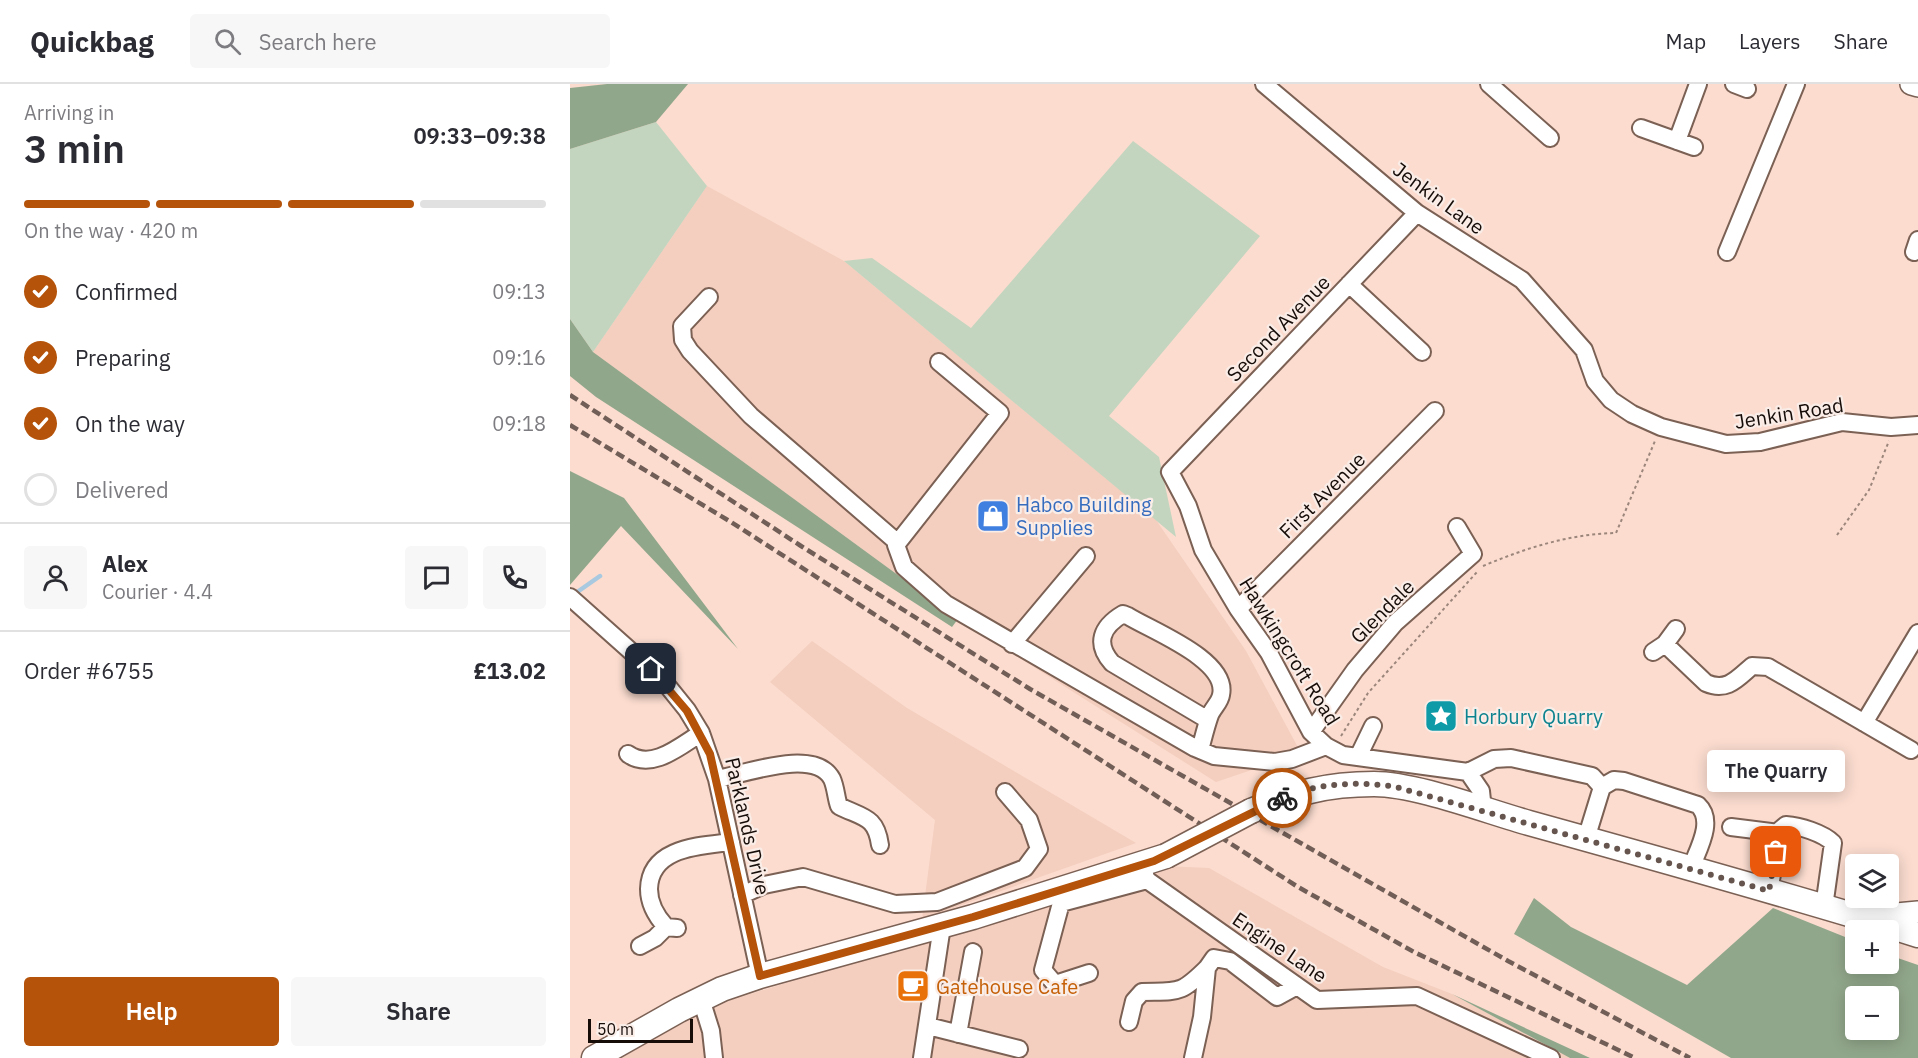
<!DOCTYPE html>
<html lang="en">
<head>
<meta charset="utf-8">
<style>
  :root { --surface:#fff; --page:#f7f7f7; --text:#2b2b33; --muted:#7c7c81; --line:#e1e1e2; --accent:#b45309 }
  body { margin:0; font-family:"IBM Plex Sans",sans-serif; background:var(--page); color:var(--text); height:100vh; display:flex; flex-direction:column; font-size:22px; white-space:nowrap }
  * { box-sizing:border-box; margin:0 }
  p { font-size:20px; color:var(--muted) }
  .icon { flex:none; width:33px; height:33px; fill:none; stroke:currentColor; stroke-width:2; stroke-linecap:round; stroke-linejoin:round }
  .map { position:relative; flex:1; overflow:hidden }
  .drawer { display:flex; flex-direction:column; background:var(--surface); width:570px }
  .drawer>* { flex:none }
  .tools { position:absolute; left:1275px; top:770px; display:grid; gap:12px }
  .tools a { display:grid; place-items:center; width:54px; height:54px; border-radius:6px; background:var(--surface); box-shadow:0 3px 15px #0003; font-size:30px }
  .scale { position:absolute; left:18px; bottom:15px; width:105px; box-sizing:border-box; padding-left:6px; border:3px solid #160c08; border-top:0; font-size:16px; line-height:21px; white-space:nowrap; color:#160c08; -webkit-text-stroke:4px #faede8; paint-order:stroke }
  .pin { position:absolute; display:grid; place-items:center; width:51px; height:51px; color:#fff; margin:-26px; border-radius:12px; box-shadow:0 3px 9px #0006 }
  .courier { position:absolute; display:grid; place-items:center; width:60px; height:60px; margin:-30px; border:4px solid #b45309; border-radius:50%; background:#fff; color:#222; box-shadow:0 2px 8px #0007 }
  .bubble { position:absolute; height:42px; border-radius:6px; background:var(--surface); box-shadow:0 3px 15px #0003; font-size:20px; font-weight:600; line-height:42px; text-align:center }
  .head em { font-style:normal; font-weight:600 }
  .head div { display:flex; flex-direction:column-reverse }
  .head { display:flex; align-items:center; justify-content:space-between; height:102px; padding:0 24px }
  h1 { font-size:39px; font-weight:600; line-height:45px }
  .bar { display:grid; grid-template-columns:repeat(4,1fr); gap:9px 6px; align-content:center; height:72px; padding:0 24px }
  .bar i { height:8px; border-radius:4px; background:var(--line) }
  .bar .current { background:var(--accent) }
  .bar p { grid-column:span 4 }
  .line { display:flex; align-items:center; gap:15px; padding:0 24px; border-top:2px solid var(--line) }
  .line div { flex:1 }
  .round { display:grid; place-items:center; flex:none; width:63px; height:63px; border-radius:6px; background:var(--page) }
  ol { padding:0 24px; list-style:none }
  li { display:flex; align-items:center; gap:18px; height:66px }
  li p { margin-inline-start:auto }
  li .icon { padding:6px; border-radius:50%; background:var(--accent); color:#fff; stroke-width:4 }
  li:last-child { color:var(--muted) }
  li i { width:33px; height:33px; border:3px solid var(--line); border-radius:50% }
  .action { display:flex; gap:12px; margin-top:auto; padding:12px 24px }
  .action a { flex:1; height:69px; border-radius:6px; background:var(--accent); color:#fff; font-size:24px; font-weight:600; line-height:69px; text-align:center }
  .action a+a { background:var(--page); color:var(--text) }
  header { display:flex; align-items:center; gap:36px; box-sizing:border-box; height:84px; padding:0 30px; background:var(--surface); border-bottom:2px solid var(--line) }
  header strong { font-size:28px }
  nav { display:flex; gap:33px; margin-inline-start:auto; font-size:21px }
  .search { width:420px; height:54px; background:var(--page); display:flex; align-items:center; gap:15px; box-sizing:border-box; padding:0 21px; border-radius:6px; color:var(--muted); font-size:22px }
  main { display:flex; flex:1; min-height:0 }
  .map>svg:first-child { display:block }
  .built { fill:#f4cebe }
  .green { fill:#c3d5bf }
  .forest { fill:#91a78b; fill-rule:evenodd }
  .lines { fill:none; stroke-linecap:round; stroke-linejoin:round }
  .stream { stroke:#a8c9df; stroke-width:4.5 }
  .minor-casing { stroke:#7b6054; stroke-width:20 }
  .major-casing { stroke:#7b6054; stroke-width:24 }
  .highway-casing { stroke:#7b6054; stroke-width:27 }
  .path { stroke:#9c867c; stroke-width:2; stroke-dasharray:3 3; stroke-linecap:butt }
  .minor { stroke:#fff; stroke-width:16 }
  .major { stroke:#fff; stroke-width:21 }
  .highway { stroke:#fff; stroke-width:24 }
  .rail { stroke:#715e57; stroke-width:4.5; stroke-dasharray:9 4.5; stroke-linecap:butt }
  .highway-bridge-casing { stroke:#7b6054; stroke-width:27; stroke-linecap:butt }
  .highway-bridge { stroke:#fff; stroke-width:24 }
  .done { stroke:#66554e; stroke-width:6; stroke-dasharray:0 10.8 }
  .route { stroke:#b45309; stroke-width:8 }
  .labels { text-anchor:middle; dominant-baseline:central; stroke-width:4.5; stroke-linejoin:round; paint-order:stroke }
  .street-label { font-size:20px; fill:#160c08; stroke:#faede8 }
  .shop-label { font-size:20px; fill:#366cbe; stroke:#faede8; text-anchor:start }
  .culture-label { font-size:20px; fill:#0d838f; stroke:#faede8; text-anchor:start }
  .food-label { font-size:20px; fill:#c56008; stroke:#faede8; text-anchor:start }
</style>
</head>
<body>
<header>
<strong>Quickbag</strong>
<div class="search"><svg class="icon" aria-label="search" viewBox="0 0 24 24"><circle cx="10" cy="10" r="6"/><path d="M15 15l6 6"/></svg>Search here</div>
<nav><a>Map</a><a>Layers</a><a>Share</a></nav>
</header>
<main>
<section class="drawer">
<div class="head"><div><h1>3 min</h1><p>Arriving in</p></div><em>09:33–09:38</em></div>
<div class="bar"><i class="current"></i><i class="current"></i><i class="current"></i><i></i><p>On the way · 420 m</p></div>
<ol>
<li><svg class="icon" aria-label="check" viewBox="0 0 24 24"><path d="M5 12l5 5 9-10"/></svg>Confirmed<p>09:13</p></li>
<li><svg class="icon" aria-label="check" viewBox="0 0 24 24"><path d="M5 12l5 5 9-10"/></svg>Preparing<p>09:16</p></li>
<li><svg class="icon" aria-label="check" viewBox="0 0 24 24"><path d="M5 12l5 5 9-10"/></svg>On the way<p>09:18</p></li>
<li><i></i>Delivered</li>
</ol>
<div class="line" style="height:108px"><a class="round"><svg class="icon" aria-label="person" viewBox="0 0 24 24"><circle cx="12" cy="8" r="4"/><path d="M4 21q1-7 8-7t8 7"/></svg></a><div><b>Alex</b><p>Courier · 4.4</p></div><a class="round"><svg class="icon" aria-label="chat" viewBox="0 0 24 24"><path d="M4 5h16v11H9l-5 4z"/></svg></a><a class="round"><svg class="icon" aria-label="phone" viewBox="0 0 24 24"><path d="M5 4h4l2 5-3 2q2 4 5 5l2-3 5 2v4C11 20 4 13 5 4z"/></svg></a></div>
<div class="line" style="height:78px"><div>Order #6755</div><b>£13.02</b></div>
<div class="action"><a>Help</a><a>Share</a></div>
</section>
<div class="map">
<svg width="1348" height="974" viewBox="0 0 1348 974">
  <rect width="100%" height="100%" fill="#fbdccf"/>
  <!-- built -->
  <path class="built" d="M137,102L274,177L586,436L676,567L731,669L646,698L388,535L23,268Z
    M242,557L337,624L566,759L352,835L365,736L200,598Z
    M593,782L639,784L813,883L882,910L1000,974H51L89,951L161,916Z"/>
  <!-- green -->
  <path class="green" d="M86,38L137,102L23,268L0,235V65Z
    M563,57L690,152L539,332L589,373L606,453L274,177L302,174L401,244Z"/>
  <!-- forest -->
  <path class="forest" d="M37,0H118L86,38L0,65V4Z
    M0,235L23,268L388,535L382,543L26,313L0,292Z
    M0,387L54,414L168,565L51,442L0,501Z
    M964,814L1001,843L1117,901L1203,824L1285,857L1286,879H1318L1319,871L1348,881V974H1161L944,850ZM1286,912H1318V945H1286Z
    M882,910L1020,974H1000Z"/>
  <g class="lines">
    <!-- stream -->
    <path class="stream" d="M3,511L30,492"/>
    <!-- minor casing -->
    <g class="minor-casing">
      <path id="minor" d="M694,0L847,129L952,196L1014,266L1025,297L1041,316L1062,330L1091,343L1156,360L1190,358L1272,338L1321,343L1348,341
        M919,0L980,54
        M1164,0L1177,5
        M1071,44L1124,63
        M1107,57L1128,0
        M847,129L600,388L618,422L633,466L668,525L699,569L741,648L756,662L773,671L898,688L911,707L913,726
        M1157,168L1226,0
        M1344,168L1348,156
        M779,200L852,268
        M139,213L112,242L113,256L120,267L181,332L328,459
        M369,278L430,329L326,461L334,483L376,520L625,664L644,672L705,678L722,675L756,662
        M0,513L92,595L117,626L131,649L147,695L190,892
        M668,525L865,327
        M442,560L516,472
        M1095,560L1136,599C1157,608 1167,595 1182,582L1198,583L1341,666
        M1083,568L1095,560L1106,545
        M1294,639L1348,549
        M741,648L785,586L825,539L903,470L887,443
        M630,666C633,655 636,642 640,631C643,624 650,618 651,611C659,576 582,547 558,532L553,530C531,543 525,560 542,579L638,636
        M58,670C82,687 110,662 131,649
        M788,673L803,642
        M898,688L924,675L941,674L1022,692L1032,703
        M147,695C175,690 245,663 262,695C266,704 266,714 269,722C293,734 306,732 310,761
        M1161,743L1209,749
        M1016,755L1032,703L1044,696L1054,697L1128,721C1145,737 1128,765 1121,784
        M571,781L577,796L747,916L847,912L981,974
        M1199,807L1210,746L1216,741C1230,742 1253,749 1263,759L1254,823
        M172,811L194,801L233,793L325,820L367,818L455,784L469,765L459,736L435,708
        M107,844L96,843C86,832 79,820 79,805C80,763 130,762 161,758
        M70,862L85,854L96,843
        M519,889L485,900L473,886L491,819L577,796
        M131,915L141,947L144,974
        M559,938L564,917L572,908C608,907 610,911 637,884
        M358,942L449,965
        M388,950L403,868
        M352,974L372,842
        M623,974L632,933L637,884L644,874L660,877L707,913L727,902"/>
    </g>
    <!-- major casing -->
    <g class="major-casing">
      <path id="major" d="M1341,0L1348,2
        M1294,833L1348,828"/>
    </g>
    <!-- highway casing -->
    <g class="highway-casing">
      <path id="highway" d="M681,727C725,709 756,700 804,700C846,700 916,727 959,739C1089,775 1219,811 1348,851
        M24,974L109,926L152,905L190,892L403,833L596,772"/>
    </g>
    <!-- path -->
    <path class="path" d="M1267,451L1299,406L1319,357
      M913,482C956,464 999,450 1046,449L1085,357
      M771,652L798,609L907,488"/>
    <!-- minor -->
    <use href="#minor" class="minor"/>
    <!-- major -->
    <use href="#major" class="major"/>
    <!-- highway -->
    <use href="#highway" class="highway"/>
    <!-- rail -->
    <path class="rail" d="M0,311L231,462L460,605L938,877L1120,974
      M0,341L161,438L728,803L844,868L1065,974"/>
    <!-- highway-bridge casing -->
    <g class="highway-bridge-casing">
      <path id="highway-bridge" d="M596,772L681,727"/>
    </g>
    <!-- highway-bridge -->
    <use href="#highway-bridge" class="highway-bridge"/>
  </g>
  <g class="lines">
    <!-- done -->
    <path class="done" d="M712,714C746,699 790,697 826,703L1199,807L1206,768"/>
    <!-- route -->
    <path class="route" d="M81,585L117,627L140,670L190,892L403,833L584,777L712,714"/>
  </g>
  <!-- icons -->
  <defs>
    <g id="shop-square" transform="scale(1.725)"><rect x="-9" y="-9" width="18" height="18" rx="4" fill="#3f7fe0" stroke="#faede8"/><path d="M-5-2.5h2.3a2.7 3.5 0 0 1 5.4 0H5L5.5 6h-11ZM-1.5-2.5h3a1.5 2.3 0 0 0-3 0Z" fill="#fff"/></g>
    <g id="sight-square" transform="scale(1.725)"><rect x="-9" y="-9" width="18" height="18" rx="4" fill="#0f9aa8" stroke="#faede8"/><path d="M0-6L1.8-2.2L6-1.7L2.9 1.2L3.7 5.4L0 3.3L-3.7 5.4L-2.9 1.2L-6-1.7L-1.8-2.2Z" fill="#fff"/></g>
    <g id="cafe-square" transform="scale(1.725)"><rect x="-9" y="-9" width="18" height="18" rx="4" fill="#e8710a" stroke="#faede8"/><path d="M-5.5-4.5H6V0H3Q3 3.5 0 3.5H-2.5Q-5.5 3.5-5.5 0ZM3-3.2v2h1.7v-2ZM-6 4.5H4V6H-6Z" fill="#fff"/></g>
  </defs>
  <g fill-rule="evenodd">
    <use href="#shop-square" x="423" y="432"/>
    <use href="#sight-square" x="871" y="632"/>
    <use href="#cafe-square" x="343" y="902"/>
  </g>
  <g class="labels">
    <!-- street labels -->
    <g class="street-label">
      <text transform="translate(869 114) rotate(36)">Jenkin Lane</text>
      <text transform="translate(708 244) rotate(-46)">Second Avenue</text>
      <text transform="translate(1219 329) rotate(-9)">Jenkin Road</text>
      <text transform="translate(752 411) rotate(-45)">First Avenue</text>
      <text transform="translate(812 527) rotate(-45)">Glendale</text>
      <text transform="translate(720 567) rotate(58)">Hawkingcroft Road</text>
      <text transform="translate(178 742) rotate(77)">Parklands Drive</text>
      <text transform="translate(710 863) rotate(34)">Engine Lane</text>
    </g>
    <!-- shop labels -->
    <g class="shop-label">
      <text x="446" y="420">Habco Building<tspan x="446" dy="23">Supplies</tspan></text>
    </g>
    <!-- culture labels -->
    <g class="culture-label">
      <text x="894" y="632">Horbury Quarry</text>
    </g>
    <!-- food labels -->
    <g class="food-label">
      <text x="366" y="902">Gatehouse Cafe</text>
    </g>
  </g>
</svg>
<div class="tools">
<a><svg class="icon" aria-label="layers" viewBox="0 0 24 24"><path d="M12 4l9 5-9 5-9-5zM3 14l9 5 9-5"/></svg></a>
<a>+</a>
<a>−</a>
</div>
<div class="scale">50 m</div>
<div class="pin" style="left:1206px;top:768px;background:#ea580c"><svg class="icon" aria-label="bag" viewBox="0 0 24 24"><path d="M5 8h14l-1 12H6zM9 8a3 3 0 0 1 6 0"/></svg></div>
<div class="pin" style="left:81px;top:585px;background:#1f2937"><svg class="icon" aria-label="home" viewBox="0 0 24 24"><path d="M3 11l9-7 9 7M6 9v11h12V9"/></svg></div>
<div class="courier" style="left:712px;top:714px"><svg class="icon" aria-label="bike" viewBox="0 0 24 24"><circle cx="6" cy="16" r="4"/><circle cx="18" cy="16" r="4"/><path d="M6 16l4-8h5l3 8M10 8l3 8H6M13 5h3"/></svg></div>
<div class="bubble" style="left:1137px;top:666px;width:138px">The Quarry</div>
</div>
</main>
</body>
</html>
